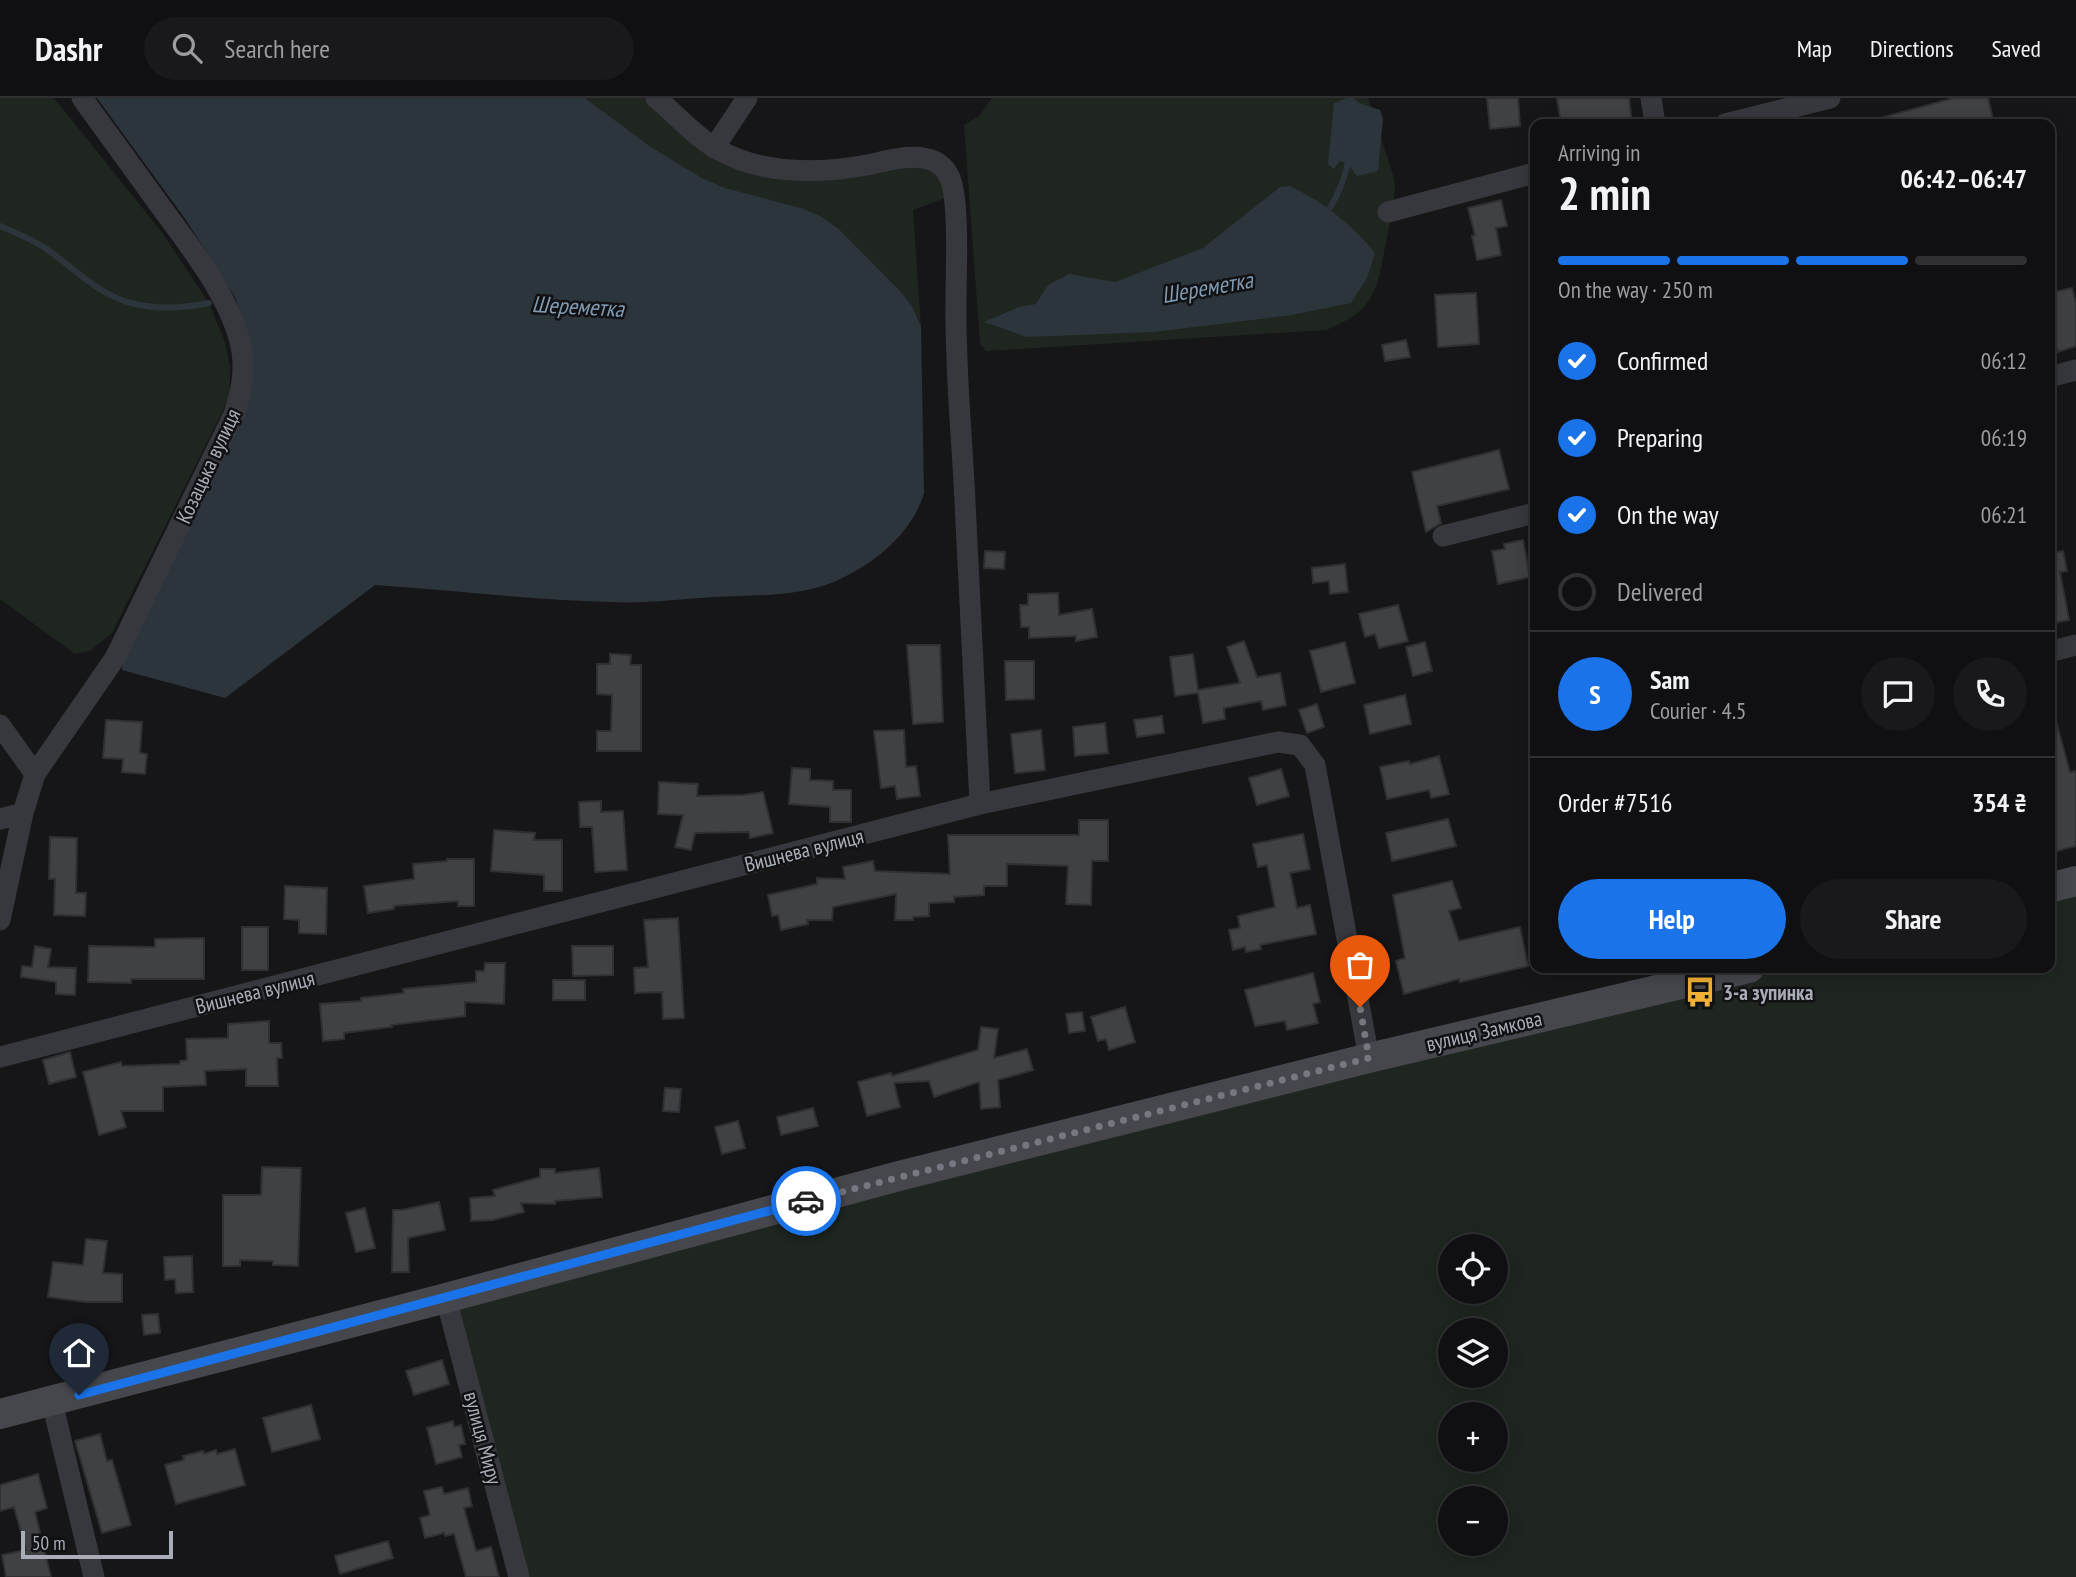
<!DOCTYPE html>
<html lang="en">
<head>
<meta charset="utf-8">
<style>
  :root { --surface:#101012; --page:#19191b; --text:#f1f3f6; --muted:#9c9d9f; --line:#303032; --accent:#1a73e8 }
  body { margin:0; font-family:"PT Sans Narrow",sans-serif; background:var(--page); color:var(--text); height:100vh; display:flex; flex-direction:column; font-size:26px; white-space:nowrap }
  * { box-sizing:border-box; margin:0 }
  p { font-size:23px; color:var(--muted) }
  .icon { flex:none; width:38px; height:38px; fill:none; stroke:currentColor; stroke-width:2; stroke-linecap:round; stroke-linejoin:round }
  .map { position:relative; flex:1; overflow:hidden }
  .drawer { position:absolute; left:1530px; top:21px; width:525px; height:854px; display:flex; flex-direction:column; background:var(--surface); border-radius:14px; box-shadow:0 4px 18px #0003,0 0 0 2px var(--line) }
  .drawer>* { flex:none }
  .buttons { position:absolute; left:1438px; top:1136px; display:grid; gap:14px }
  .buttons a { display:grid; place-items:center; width:70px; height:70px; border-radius:50%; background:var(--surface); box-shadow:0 4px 18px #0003,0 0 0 2px var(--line); font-size:35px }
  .scale { position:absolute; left:21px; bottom:18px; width:152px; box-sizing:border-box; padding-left:7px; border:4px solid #a8adb8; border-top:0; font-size:19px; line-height:24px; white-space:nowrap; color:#a8adb8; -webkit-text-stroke:5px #111113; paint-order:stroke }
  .pin { position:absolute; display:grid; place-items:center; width:60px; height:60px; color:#fff; margin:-72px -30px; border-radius:50% 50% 50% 0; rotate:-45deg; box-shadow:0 0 7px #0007 }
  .pin .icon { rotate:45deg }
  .courier { position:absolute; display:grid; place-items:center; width:70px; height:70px; margin:-35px; border:5px solid #1a73e8; border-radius:50%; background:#fff; color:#222; box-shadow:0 2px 9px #0007 }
  .headline em { font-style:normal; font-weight:700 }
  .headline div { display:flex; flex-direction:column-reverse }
  .headline { display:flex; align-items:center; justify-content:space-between; height:119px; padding:0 28px }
  h1 { font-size:46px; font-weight:700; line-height:52px }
  .bar { display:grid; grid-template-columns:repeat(4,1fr); gap:10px 7px; align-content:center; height:84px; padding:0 28px }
  .bar i { height:9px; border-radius:5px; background:var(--line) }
  .bar .current { background:var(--accent) }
  .bar p { grid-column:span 4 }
  .line { display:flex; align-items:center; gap:18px; padding:0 28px; border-top:2px solid var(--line) }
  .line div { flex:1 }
  .round { display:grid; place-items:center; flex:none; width:74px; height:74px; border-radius:37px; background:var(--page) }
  ol { padding:0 28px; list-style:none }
  li { display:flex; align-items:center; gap:21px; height:77px }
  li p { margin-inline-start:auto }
  li .icon { padding:7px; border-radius:50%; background:var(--accent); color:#fff; stroke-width:4 }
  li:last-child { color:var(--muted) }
  li i { width:38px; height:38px; border:4px solid var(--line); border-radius:50% }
  .button { display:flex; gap:14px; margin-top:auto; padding:14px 28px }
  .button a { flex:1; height:80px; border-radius:42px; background:var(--accent); color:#fff; font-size:28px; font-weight:700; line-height:80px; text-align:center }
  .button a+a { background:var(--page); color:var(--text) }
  header { display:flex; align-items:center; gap:42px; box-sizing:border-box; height:98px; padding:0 35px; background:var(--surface); border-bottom:2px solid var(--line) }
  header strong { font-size:33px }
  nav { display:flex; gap:38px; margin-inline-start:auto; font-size:24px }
  .search { width:490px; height:63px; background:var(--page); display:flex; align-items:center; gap:18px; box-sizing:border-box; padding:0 24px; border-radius:38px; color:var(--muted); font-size:26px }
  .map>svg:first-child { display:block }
  .green { fill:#1e261f; fill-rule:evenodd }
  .water { fill:#2c353c }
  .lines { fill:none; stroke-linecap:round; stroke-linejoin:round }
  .stream { stroke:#2c353c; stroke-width:6 }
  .building { fill:#404145; stroke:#303034; stroke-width:2 }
  .street { stroke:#37383d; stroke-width:21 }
  .secondary { stroke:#45474d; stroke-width:30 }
  .done { stroke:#757880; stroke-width:7; stroke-dasharray:0 12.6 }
  .route { stroke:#1a73e8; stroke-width:9 }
  .labels { text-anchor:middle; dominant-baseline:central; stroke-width:5; stroke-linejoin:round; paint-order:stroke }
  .street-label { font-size:21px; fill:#a8adb8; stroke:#111113 }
  .poi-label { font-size:21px; font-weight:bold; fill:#a8adb8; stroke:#111113; text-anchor:start }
  .water-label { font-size:23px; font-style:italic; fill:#7f9bb3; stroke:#111113 }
</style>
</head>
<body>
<header>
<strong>Dashr</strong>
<div class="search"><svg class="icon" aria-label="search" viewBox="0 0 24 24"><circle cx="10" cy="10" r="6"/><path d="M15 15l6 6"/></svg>Search here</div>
<nav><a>Map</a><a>Directions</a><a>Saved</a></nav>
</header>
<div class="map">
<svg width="2076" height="1479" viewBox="0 0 2076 1479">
  <rect width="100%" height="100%" fill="#161618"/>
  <!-- green -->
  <path class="green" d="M0,0H54L161,133L209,205L225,244L230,268V298L112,535L90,553L75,556L0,501Z
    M585,0H656L747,64L922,60L954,97L913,112L921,228L912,208L901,194L839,131L822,119L725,90L702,80L651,49Z
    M992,0H1368L1394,80L1395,90C1393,110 1389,130 1385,149C1377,195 1373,213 1326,232L986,253L980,245L964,27L979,18Z
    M2076,783V1479H522L447,1200L1749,870H2049V790ZM1451,1148H1496V1194H1451ZM1451,1232H1496V1278H1451ZM1451,1316H1496V1362H1451ZM1451,1400H1496V1446H1451Z"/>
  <!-- water -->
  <path class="water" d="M97,0H585L651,49L702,80L725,90L804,111L822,119L839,131L901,194L912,208L921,228L924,395C912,436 874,466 836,483C799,499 755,497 715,499C680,501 644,506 609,504C531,502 452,492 375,487L225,600L122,572L124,557L250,297L247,231L235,199L186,122Z
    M1347,0H1354L1359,5L1380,12L1383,21L1378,73L1357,78L1348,66L1340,63L1334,71L1328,66L1334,5Z
    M1290,88C1323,104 1352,126 1375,155L1367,180L1351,205L1292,217L1154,234L1027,239L984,224L1019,209L1036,206L1048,187L1069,176L1115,184L1203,150L1280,89Z"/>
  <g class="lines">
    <!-- stream -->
    <path class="stream" d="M1324,118C1334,107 1349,73 1348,58
      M0,128C17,135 34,142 48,152C75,171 101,199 135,206C160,212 184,210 209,205"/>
  </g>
  <!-- building -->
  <path class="building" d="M1487,0H1518L1520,28L1490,31Z
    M1557,0H1629L1632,25L1561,26Z
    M1954,0H1988L1994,26H1873V22Z
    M1501,102L1507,128L1496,130L1501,157L1477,162L1472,138L1475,137L1468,110Z
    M2072,190L2076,205V248L2058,254L2049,226V195Z
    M1476,195L1479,246L1438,249L1435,197Z
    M1406,242L1410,259L1385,263L1382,247Z
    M1499,352L1509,391L1437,408L1441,425L1426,434L1412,374Z
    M1523,442L1530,479L1498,486L1492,453L1505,451L1504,446Z
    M985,453L1005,454L1004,471L984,470Z
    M2063,453L2067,473L2060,474L2069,522L2049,526V456Z
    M1345,466L1348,494L1330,496L1329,483L1313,485L1312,470Z
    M1058,495L1059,517L1092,511L1097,539L1076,543V538L1029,540V529H1021L1020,507H1028V496Z
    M1398,507L1408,543L1379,550L1375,536L1365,539L1359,516Z
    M1244,543L1257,579L1280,575L1286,607L1263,612L1261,603L1224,610L1225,621L1203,625L1198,595L1175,598L1170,559L1193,556L1198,592L1240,585L1227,549Z
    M1345,544L1355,585L1321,594L1310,553Z
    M1425,544L1432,573L1413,578L1406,549Z
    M907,547H940L943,624L913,626Z
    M610,556L631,557L630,567H641V653H597V633H611L612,597L597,596V566H610Z
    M1005,563H1034V601L1006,602Z
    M1405,597L1411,626L1370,636L1364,607Z
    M1317,606L1324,629L1307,635L1299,612Z
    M2054,616L2070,674L2076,673V748L2049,755V617Z
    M1162,618L1164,635L1137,639L1134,622Z
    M106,622L142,624L140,655L147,656L145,676L122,674L123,661L103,660Z
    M1105,625L1108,655L1075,658L1073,629Z
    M904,632L906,669L916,668L920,698L897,701L895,688L881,690L874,633Z
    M1041,632L1045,672L1015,675L1011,636Z
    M1439,658L1449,696L1431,700L1429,692L1387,701L1380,669L1409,663L1410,666Z
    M792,670L810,671V682L833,683V692H851V724H830V709L789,706Z
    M1281,671L1289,698L1257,707L1249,680Z
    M659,684L698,686L697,698L743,697L763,694L773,735L750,740L749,734L695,735L691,752L675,749L683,717L658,716Z
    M601,703V714L623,713L627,772L595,774L592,729H580L579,704Z
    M1448,721L1456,748L1392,763L1386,735Z
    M1079,722H1108V763H1092L1091,807L1066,806L1068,768L1007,766V788H984V797L954,799V804L929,805V818L913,819V822H895L896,796L833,809L832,822H807L808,826L781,832L778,817L772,818L768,797L817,786V780L845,781L843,769L873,763L875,773L950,776L948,737H1079Z
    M494,732L535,735L534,742H562V793H544V777L491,773Z
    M1303,736L1310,771L1290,775L1297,810L1310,807L1316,836L1260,847L1261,851L1246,854L1245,849L1233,852L1229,832L1240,830L1238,818L1275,809L1267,767L1258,769L1253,746Z
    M50,739L77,740L76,795H86L85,818L54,817L55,781H49Z
    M447,761H474V808H458V803L394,808V811L368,815L364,788L414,781L413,766L447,763Z
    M1452,783L1461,810L1449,813L1459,843L1520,829L1528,868L1460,884L1459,881L1404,896L1396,863L1405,860L1393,797Z
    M285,788L327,790L326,836L299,835V822L284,821Z
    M678,820L684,920L663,921L662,894L635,895L634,870L648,869L644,822Z
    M242,829H268V872H242Z
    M204,840V881H131V885L88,884L89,848L155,849V841Z
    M35,848L51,851L48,869L76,870L75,897L56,896V884L21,879L22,868L32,869Z
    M572,848H613V877L573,878Z
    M485,865H505L504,906L465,904V918L391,927L392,929L344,935V941L323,943L320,906L361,903V900L404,895L403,891L476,884V873H484Z
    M1313,875L1320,904L1313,906L1318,925L1287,932L1285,923L1255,928L1245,892Z
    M553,882H585V902H553Z
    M1125,909L1135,944L1109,952L1106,941L1098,943L1091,919Z
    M1082,914L1085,933L1069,935L1066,916Z
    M269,923V945H281L282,960H277L278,988H246V971L205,973L206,987L163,989V1013H121L126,1029L99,1037L83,974L121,964L122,968L180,966V963L187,962L186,941L228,940V926Z
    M981,929L998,931L994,960L1027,951L1033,972L998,982L1000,1009L981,1011L979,984L934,999L929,983L894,985L900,1009L867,1018L858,984L891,975L892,978L978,952Z
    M70,954L76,979L49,986L43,962Z
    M665,990L681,991L679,1014L663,1013Z
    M813,1010L818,1028L781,1037L777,1019Z
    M738,1023L745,1050L722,1056L715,1029Z
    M262,1069L301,1070L298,1168L273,1167V1163L240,1162V1168H223V1097H261Z
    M599,1070L602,1099L555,1103V1106L521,1105L524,1114L493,1122L471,1123L470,1100L495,1098L493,1092L540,1079V1071H555V1075Z
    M439,1104L445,1132L408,1140L409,1174H392L393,1112H402Z
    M365,1110L375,1150L356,1154L346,1115Z
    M86,1141L107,1143L103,1175L122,1176V1204H86L48,1199L53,1164L83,1167Z
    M192,1158L193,1194L176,1195L175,1181L165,1182L164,1159Z
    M158,1216L160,1235L144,1237L142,1217Z
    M442,1262L449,1286L414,1297L406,1273Z
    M311,1307L320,1341L272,1354L263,1320Z
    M453,1323L454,1329L461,1327L465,1346L459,1347L462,1359L436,1366L427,1330Z
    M100,1336L107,1363L112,1362L131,1427L102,1435L75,1343Z
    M235,1351L245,1387L176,1406L165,1367L184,1362L183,1358L203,1353L204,1356L216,1352L217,1356Z
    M38,1376L47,1410L35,1414L51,1479H6L2,1457L26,1452L14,1409L0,1413V1387Z
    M442,1389L444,1396L468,1390L472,1408L464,1410L476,1453L491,1449L499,1479H466L454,1436L445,1438L444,1435L425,1440L420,1420L430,1417L424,1393Z
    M388,1443L393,1460L340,1476L335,1458Z"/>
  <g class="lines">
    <!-- street -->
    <path class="street" d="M656,0C676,16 695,39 717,51C762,77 817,76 867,67C887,63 914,54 934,63C940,66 946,72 949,78C961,101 955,189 956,220C956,275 961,329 964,384C969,491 975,599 980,706
      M1651,0L1655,26
      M1725,26L1830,0
      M714,50L747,0
      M1388,114L1535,75
      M2049,279L2076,272
      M1443,438L1535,415
      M2049,554L2076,547
      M0,627L35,676
      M0,721L23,715
      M0,822L23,715L35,676L115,560L234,316C241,295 245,276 242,253C233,202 191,150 161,109C135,73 108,36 82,0
      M0,959L980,706L1278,644L1300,647L1315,667L1369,960
      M446,1200L519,1479
      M52,1304L94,1479"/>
    <!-- secondary -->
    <path class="secondary" d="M2049,790L2076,783
      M0,1316L446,1200L899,1078L1369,960L1749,870"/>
  </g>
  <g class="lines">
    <!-- done -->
    <path class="done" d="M806,1103L1369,960L1360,909"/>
    <!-- route -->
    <path class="route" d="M79,1297L806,1103"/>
  </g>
  <!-- icons -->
  <defs>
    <g id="bus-bare" transform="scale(2.415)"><path d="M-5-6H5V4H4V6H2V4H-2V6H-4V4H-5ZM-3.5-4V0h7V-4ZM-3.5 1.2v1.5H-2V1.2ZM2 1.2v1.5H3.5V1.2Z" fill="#f2b134" stroke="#111113" stroke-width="2.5" paint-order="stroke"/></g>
  </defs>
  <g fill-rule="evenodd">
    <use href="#bus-bare" x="1700" y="894"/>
  </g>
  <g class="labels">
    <!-- street labels -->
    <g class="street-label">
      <text transform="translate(208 368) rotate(-65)">Козацька вулиця</text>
      <text transform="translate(804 752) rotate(-14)">Вишнева вулиця</text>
      <text transform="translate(255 894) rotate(-14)">Вишнева вулиця</text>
      <text transform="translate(1484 933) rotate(-13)">вулиця Замкова</text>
      <text transform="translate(483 1340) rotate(75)">вулиця Миру</text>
    </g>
    <!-- poi labels -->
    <g class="poi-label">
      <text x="1723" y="894">3-а зупинка</text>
    </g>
    <!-- water labels -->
    <g class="water-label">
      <text transform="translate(1207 189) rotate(-10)">Шереметка</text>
      <text transform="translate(578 208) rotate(3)">Шереметка</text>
    </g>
  </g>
</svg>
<div class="buttons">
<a><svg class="icon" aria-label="locate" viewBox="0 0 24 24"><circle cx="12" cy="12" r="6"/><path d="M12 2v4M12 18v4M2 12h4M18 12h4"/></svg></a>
<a><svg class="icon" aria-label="layers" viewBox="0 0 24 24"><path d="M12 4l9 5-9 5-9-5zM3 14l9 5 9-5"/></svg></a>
<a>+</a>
<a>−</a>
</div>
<div class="scale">50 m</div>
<div class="pin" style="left:1360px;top:909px;background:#ea580c"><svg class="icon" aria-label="bag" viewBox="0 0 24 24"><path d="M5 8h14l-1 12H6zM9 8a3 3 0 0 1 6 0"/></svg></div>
<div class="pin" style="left:79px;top:1297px;background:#1f2937"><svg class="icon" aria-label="home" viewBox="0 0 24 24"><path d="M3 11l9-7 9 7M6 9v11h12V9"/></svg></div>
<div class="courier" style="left:806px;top:1103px"><svg class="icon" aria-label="car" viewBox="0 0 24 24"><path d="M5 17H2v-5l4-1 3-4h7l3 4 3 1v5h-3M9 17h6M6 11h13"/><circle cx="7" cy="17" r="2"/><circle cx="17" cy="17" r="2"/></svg></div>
<section class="drawer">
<div class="headline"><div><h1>2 min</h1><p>Arriving in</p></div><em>06:42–06:47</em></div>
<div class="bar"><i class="current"></i><i class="current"></i><i class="current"></i><i></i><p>On the way · 250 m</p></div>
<ol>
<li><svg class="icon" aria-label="check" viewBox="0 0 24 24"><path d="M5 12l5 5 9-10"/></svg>Confirmed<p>06:12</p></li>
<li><svg class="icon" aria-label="check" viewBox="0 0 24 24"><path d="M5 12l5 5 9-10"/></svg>Preparing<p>06:19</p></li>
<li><svg class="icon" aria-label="check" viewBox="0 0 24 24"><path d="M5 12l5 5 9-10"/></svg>On the way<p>06:21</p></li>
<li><i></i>Delivered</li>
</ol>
<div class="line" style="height:126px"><b class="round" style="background:var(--accent);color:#fff">S</b><div><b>Sam</b><p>Courier · 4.5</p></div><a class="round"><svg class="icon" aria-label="chat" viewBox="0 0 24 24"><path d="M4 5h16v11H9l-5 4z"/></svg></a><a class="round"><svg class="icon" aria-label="phone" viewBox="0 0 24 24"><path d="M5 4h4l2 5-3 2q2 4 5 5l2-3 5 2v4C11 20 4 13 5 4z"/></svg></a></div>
<div class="line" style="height:91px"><div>Order #7516</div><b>354 ₴</b></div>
<div class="button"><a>Help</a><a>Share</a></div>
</section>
</div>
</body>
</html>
